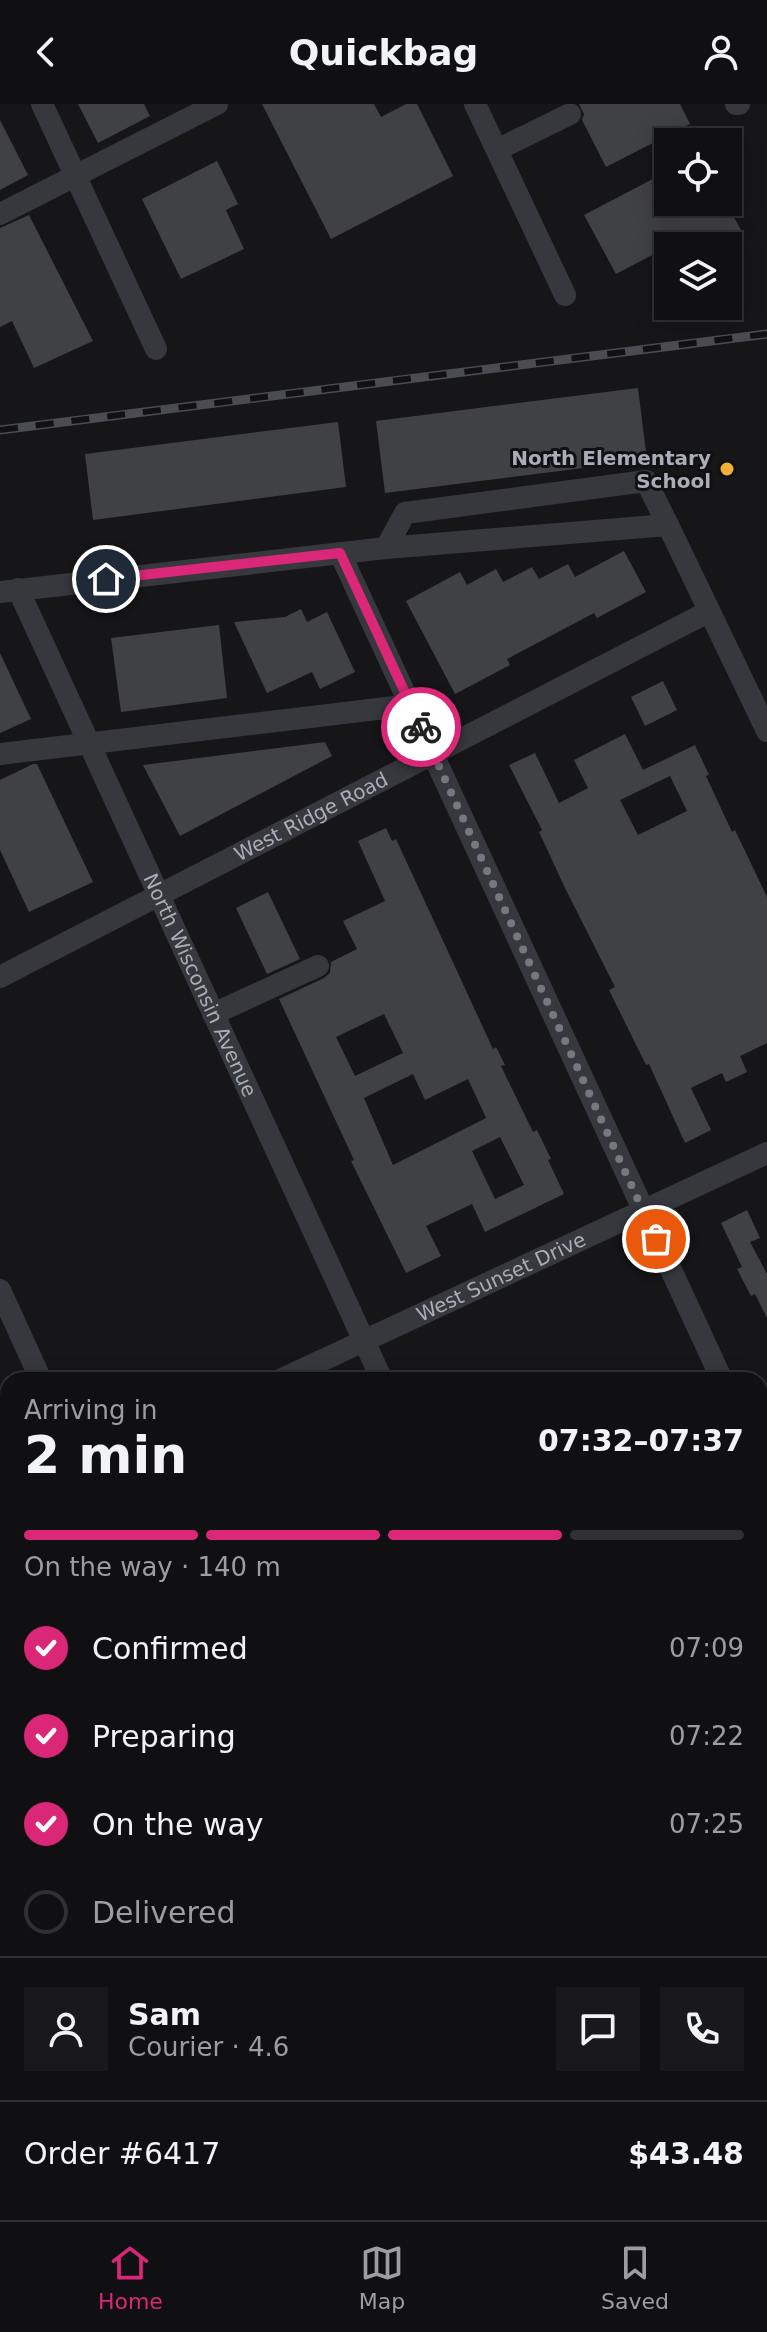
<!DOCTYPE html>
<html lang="en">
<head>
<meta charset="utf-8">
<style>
  :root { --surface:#101012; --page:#19191b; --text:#f1f3f6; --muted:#9c9d9f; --line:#303032; --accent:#db2777 }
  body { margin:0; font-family:"DejaVu Sans",sans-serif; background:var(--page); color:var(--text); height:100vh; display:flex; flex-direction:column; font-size:30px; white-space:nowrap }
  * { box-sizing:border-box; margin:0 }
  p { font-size:26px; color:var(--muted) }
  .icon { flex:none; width:44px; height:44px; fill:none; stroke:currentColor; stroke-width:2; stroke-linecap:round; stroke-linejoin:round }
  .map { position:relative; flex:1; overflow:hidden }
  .side { position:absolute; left:0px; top:1268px; width:768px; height:848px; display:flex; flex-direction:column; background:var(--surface); border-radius:24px 24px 0 0; box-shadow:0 4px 20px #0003,0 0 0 2px var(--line) }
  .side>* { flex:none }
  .tools { position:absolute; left:654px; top:24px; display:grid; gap:16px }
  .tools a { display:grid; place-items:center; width:88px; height:88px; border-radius:0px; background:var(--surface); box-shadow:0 4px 20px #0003,0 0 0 2px var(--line); font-size:40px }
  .pin { position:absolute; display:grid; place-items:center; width:68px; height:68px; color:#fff; margin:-34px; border:4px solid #fff; border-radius:50%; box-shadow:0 2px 8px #0007 }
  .courier { position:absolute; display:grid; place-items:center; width:80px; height:80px; margin:-40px; border:6px solid #db2777; border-radius:50%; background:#fff; color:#222; box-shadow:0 2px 10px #0007 }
  .summary em { font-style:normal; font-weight:700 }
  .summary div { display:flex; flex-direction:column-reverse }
  .summary { display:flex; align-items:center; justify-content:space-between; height:136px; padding:0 24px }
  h1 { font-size:52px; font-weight:700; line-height:60px }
  .bar { display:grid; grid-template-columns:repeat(4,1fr); gap:12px 8px; align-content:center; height:96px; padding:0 24px }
  .bar i { height:10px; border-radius:6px; background:var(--line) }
  .bar .on { background:var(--accent) }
  .bar p { grid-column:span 4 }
  .line { display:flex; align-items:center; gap:20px; padding:0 24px; border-top:2px solid var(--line) }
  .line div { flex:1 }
  .round { display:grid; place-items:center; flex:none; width:84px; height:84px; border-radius:0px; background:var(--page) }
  ol { padding:0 24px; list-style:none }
  li { display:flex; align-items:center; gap:24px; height:88px }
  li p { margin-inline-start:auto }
  li .icon { padding:8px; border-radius:50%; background:var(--accent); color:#fff; stroke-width:4 }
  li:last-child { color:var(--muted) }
  li i { width:44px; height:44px; border:4px solid var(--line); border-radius:50% }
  header { display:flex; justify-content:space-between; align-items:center; height:104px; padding:0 24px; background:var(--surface); font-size:36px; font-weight:700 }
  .dock { display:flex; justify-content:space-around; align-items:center; height:112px; border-top:2px solid var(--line); background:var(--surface); font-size:22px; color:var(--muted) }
  .dock a { display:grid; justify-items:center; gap:4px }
  .dock .on { color:var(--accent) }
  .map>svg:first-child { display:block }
  .building { fill:#404145; fill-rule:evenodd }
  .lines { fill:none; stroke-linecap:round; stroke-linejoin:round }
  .minor { stroke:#37383d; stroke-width:22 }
  .rail-casing { stroke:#4a4c52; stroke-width:9 }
  .rail { stroke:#111113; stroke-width:6; stroke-dasharray:18; stroke-linecap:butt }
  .done { stroke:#757880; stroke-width:8; stroke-dasharray:0 14.4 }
  .route { stroke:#db2777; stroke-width:10 }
  .poi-dot { fill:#f2b134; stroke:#111113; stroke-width:3 }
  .labels { text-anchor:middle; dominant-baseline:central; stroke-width:6; stroke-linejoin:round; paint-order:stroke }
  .poi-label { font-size:20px; font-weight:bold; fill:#a8adb8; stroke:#111113; text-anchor:end }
  .street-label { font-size:20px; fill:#a8adb8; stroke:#111113 }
</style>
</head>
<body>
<header><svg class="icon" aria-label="back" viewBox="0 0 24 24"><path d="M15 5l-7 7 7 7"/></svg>Quickbag<svg class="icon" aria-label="person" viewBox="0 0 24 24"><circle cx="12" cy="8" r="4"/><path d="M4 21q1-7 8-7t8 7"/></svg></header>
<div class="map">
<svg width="767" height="2116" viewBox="0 0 767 2116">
  <rect width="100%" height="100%" fill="#161618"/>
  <!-- building -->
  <path class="building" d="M78,0H144L150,12L98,39Z
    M262,0H374L381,13L406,0H417L453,72L331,135Z
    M579,0H680L690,20L606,63L582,16L584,10Z
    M0,16L28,71L0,86Z
    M217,57L238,100L226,106L244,145L181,175L142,95Z
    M668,67V98H726L743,130L721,142H685L681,136L616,170L584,111Z
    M29,111L93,237L34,264L12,217L0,223V124Z
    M638,284L647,356L385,389L376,317Z
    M338,318L346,383L93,416L85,350Z
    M624,447L646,488L597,514L594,509L507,555L510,561L455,590L406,497L460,468L467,481L496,465L503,478L532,463L539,475L568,460L575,473Z
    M301,505L307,518L327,508L355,568L320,585L312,568L267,589L234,518L285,513Z
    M219,521L227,594L121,608L111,534Z
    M0,549L31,615L0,629Z
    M663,577L677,606L645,622L631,593Z
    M625,630L643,666L695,641L709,671L706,672L732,728L735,726L767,793V939L740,952L747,968L726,978L722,969L691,984L711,1026L685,1039L649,960L646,961L609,886L615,883L565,784L539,728L542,726L509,661L535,649L559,699L588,684L574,656ZM670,672L687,707L638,731L620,696Z
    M325,638L332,652L180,732L143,661Z
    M33,660H37L93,778L29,808L0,746V676Z
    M386,724L392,737L396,735L493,945L496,943L505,961L501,962L533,1028L537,1026L551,1055L548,1056L564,1090L485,1128L472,1100L426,1122L441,1152L406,1169L351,1057L354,1056L279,895L324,874L330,869L331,858L357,845L343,817L385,797L358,737ZM384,910L403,949L355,972L336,933ZM413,970L425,996L468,975L486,1014L393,1061L364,994ZM500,1033L524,1081L495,1095L472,1047Z
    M268,788L300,855L267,870L236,804Z
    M747,1106L760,1134L750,1138L767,1170V1214L755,1190L751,1192L737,1165L742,1163L721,1119Z"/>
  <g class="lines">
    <!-- minor -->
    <g class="minor">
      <path d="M42,0L156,245"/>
      <path d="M475,0L565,191"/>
      <path d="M736,0H739"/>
      <path d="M497,46L570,10"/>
      <path d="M0,110L217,0"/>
      <path d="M386,444L405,409L646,377L668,421"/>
      <path d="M340,449L722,1276"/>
      <path id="s1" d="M18,485L382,1276"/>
      <path d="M0,488L386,444L668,421L767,627"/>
      <path d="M0,650L411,601"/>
      <path id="s2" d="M0,873L708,508"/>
      <path d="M213,910L318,862"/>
      <path d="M0,1186L41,1276"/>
      <path id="s3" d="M280,1276L767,1049"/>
      <path d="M760,1357L767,1372"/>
      <path d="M0,1407L8,1403"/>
      <path d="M760,1746L767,1743"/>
      <path d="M0,1958L8,1976"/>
      <path d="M760,2098L767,2113"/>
      <path d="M0,2104L8,2101"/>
      <path d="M67,2108L71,2116"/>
      <path d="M422,2108L426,2116"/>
    </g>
    <!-- rail casing -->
    <g class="rail-casing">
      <path id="rail" d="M0,326L767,230"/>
    </g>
    <!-- rail -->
    <use href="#rail" class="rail"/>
  </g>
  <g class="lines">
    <!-- done -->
    <path class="done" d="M421,623L656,1135"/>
    <!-- route -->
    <path class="route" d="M106,475L340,449L421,623"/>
  </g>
  <!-- markers -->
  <circle class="poi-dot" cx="727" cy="365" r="8"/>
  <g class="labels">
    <!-- poi labels -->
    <g class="poi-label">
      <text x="711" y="354">North Elementary<tspan x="711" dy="23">School</tspan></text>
    </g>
    <!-- street labels -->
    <g class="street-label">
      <text stroke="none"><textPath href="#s2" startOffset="350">West Ridge Road</textPath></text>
      <text stroke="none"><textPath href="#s1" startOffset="436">North Wisconsin Avenue</textPath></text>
      <text stroke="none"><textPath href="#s3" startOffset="244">West Sunset Drive</textPath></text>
    </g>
  </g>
</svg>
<div class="tools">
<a><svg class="icon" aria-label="locate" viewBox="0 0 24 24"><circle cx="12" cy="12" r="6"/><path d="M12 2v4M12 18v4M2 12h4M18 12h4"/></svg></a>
<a><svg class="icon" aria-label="layers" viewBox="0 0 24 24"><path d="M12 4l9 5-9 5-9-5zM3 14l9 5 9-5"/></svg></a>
</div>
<div class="pin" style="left:656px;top:1135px;background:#ea580c"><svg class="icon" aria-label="bag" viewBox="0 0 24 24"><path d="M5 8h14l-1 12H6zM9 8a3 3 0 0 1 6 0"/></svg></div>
<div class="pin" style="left:106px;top:475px;background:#1f2937"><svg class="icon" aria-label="home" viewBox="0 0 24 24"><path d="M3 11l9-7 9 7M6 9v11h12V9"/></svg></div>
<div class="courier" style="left:421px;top:623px"><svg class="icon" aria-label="bike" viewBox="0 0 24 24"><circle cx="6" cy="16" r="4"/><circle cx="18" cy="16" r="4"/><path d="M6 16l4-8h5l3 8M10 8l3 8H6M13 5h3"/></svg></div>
<section class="side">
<div class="summary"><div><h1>2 min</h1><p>Arriving in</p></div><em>07:32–07:37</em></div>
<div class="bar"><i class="on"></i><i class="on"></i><i class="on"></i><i></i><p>On the way · 140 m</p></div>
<ol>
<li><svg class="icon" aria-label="check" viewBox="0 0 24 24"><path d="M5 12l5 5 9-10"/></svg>Confirmed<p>07:09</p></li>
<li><svg class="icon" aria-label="check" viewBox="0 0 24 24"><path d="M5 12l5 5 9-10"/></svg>Preparing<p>07:22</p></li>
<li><svg class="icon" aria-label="check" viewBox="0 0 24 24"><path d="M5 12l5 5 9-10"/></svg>On the way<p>07:25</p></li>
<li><i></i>Delivered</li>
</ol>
<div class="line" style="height:144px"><a class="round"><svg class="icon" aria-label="person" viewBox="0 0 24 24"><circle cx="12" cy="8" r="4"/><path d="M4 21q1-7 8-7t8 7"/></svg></a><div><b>Sam</b><p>Courier · 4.6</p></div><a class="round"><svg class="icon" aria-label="chat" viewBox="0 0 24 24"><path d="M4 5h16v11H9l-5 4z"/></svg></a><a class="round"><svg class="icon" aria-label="phone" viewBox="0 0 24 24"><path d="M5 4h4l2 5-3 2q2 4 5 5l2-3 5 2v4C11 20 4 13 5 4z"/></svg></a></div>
<div class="line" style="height:104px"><div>Order #6417</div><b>$43.48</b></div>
</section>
</div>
<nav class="dock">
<a class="on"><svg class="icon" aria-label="home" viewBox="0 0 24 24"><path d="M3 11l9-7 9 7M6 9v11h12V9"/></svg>Home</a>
<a><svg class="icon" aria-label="map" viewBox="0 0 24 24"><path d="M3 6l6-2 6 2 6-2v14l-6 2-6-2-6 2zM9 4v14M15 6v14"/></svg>Map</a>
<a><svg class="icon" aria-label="saved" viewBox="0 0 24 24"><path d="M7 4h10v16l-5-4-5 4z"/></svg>Saved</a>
</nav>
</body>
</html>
